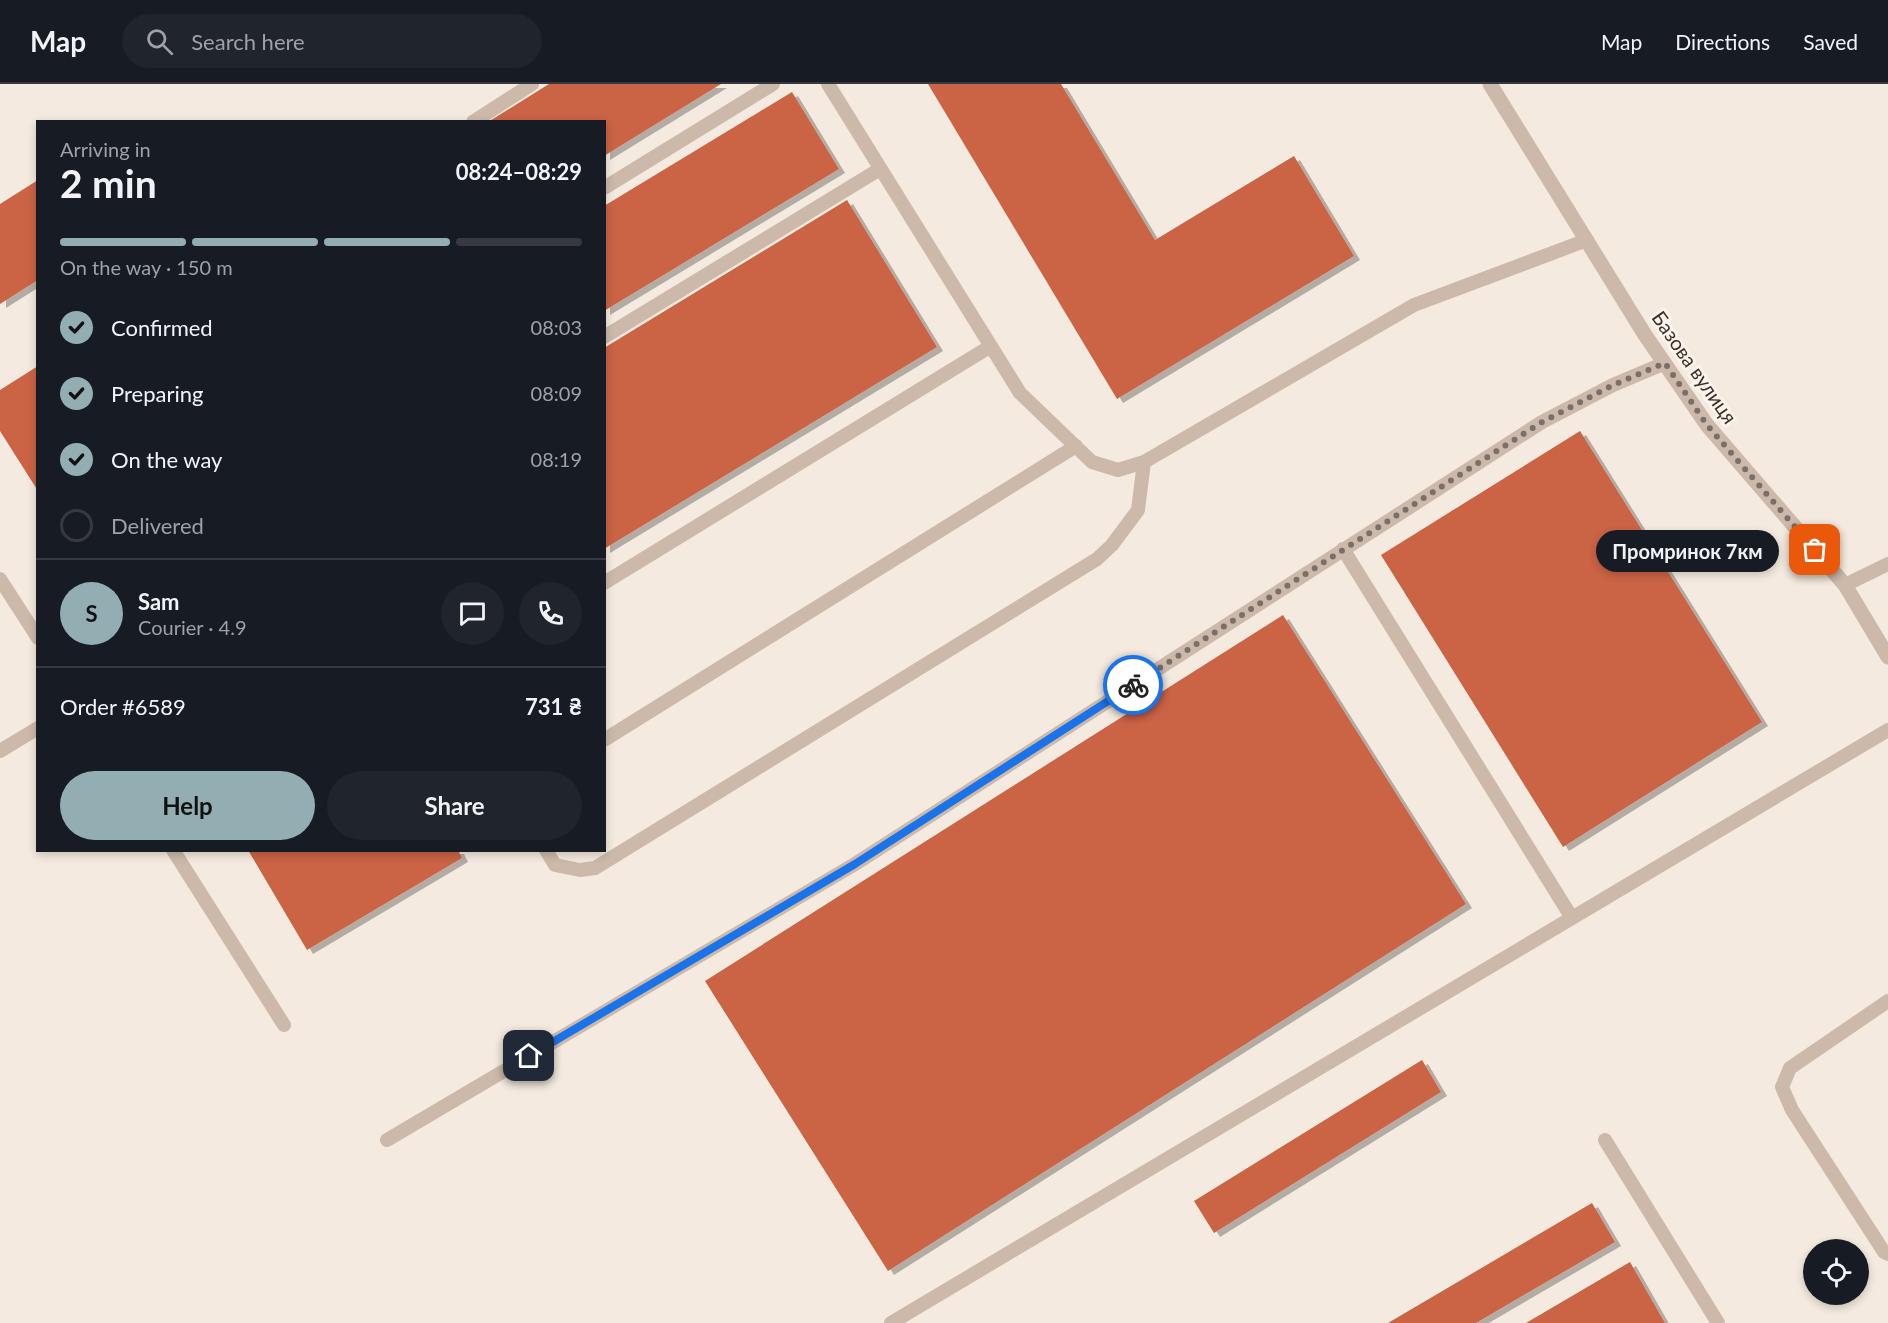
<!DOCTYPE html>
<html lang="en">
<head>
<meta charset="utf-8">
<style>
  :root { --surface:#171b24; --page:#20242c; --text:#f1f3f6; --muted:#9ea1a6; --line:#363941; --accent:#92aeb2 }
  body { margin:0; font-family:Lato,sans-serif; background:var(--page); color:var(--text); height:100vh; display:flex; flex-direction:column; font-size:22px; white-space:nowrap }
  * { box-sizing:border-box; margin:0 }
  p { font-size:20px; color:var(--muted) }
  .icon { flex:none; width:33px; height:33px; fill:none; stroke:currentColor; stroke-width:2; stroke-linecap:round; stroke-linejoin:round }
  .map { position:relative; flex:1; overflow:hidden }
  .drawer { position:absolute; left:36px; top:36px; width:570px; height:732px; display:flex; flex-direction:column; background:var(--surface); border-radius:0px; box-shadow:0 3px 9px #0003 }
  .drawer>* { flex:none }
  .controls { position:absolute; left:1803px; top:1155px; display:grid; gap:12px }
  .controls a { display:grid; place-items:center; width:66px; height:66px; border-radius:50%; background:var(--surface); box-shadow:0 3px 9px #0003; font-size:30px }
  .pin { position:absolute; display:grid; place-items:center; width:51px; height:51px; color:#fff; margin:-26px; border-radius:12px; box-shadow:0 3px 9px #0006 }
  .courier { position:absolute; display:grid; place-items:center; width:60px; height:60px; margin:-30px; border:4px solid #1a73e8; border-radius:50%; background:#fff; color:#222; box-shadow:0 2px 8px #0007 }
  .bubble { position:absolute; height:42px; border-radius:21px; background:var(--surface); box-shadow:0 3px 9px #0003; font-size:20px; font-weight:700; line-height:42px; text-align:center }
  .head em { font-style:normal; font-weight:700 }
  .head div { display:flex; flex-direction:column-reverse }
  .head { display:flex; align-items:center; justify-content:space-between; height:102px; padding:0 24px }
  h1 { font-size:39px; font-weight:700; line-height:45px }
  .bar { display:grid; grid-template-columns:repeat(4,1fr); gap:9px 6px; align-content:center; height:72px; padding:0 24px }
  .bar i { height:8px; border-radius:4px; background:var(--line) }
  .bar .selected { background:var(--accent) }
  .bar p { grid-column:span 4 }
  .line { display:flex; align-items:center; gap:15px; padding:0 24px; border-top:2px solid var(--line) }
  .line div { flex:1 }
  .round { display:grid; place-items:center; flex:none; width:63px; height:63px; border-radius:32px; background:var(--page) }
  ol { padding:0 24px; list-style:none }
  li { display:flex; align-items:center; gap:18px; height:66px }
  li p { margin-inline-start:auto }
  li .icon { padding:6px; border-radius:50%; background:var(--accent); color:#111; stroke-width:4 }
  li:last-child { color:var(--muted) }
  li i { width:33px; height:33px; border:3px solid var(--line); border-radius:50% }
  .cta { display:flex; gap:12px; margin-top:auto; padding:12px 24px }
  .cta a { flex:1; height:69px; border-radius:36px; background:var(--accent); color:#111; font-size:24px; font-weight:700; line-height:69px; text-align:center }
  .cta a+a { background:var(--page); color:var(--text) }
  header { display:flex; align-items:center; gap:36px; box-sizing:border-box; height:84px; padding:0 30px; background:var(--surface); border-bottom:2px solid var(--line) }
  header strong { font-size:28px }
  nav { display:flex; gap:33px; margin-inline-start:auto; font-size:21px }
  .search { width:420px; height:54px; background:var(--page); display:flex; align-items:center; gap:15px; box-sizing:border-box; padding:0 21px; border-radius:33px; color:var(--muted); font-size:22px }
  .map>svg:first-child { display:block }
  .building { fill:#cb6445; filter:url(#shadow) }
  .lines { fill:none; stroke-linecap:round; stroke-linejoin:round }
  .service { stroke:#cdb9aa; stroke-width:14 }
  .minor { stroke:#cdb9aa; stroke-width:15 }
  .done { stroke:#7b7069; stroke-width:6; stroke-dasharray:0 10.8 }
  .route { stroke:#1a73e8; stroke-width:8 }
  .labels { text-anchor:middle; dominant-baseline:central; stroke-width:6; stroke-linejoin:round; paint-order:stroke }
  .street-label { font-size:20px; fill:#3a2f2a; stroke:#fbf4ec }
</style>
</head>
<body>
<header>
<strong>Map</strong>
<div class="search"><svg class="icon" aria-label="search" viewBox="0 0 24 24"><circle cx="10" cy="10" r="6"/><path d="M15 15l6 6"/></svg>Search here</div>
<nav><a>Map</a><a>Directions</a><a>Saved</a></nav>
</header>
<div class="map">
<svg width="1888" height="1239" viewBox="0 0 1888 1239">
  <defs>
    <filter id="shadow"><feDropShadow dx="6" dy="4" stdDeviation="0" flood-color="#0004"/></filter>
  </defs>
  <rect width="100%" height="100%" fill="#f4eadf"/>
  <!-- building -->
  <path class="building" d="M549,0H721L604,72V38H488Z
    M928,0H1061L1155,156L1294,72L1354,172L1117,315Z
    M792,8L839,85L604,227V122Z
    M38,96V196L0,220V120Z
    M847,116L937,263L604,465V264Z
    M38,282V407L0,347V306Z
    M1580,347L1762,638L1563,763L1381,471Z
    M1283,531L1466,820L888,1187L705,897Z
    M248,766H458L462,774L307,866Z
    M1422,976L1441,1008L1214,1149L1194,1117Z
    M1592,1119L1615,1158L1476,1239H1388Z
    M1630,1178L1665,1239H1526Z"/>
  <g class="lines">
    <!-- service -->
    <path class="service" d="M828,0L1020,309L1092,378L1118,386L1144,378L1414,221L1587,156
      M473,38L532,0
      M604,104L773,0
      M604,253L880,85
      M1343,465L1572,834
      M0,495L38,554
      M604,499L991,262
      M1845,501L1888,480
      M604,656L1076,362
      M0,667L38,644
      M173,766L284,941
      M546,766L555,781L580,786L595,784L1097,475L1112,461L1138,426L1144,378
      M1888,917L1790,984L1782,1003L1792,1026L1884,1168L1888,1170
      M387,1056L855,780L1542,338L1613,301L1665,279
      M1605,1056L1718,1239
      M891,1239L1888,646"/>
    <!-- minor -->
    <path class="minor" d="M1490,0L1645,251L1707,341L1845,501L1888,573"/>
  </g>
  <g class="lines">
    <!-- done -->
    <path class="done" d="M1133,601L1542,338L1613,301L1665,279L1707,341L1815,466"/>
    <!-- route -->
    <path class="route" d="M529,972L855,780L1133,601"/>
  </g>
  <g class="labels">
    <!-- street labels -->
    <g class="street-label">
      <text transform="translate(1695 283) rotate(55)">Базова вулиця</text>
    </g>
  </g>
</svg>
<div class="controls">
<a><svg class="icon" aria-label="locate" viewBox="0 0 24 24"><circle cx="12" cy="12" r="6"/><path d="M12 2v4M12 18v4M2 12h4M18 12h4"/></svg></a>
</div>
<div class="pin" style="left:1815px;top:466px;background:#ea580c"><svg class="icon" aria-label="bag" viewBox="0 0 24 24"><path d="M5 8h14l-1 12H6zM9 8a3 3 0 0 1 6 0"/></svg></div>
<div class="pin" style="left:529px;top:972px;background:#1f2937"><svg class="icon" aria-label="home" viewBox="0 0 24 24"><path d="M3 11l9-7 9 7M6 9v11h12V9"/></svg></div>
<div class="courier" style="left:1133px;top:601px"><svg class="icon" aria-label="bike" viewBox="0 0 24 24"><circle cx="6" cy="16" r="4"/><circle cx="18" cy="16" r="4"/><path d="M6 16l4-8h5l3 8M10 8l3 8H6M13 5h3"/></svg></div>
<div class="bubble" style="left:1596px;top:446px;width:183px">Промринок 7км</div>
<section class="drawer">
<div class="head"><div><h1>2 min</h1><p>Arriving in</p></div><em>08:24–08:29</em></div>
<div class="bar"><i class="selected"></i><i class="selected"></i><i class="selected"></i><i></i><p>On the way · 150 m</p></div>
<ol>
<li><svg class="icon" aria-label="check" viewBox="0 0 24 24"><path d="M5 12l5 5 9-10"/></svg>Confirmed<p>08:03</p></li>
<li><svg class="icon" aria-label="check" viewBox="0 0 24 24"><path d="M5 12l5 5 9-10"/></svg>Preparing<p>08:09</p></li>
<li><svg class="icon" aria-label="check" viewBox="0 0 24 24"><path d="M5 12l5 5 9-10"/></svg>On the way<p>08:19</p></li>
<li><i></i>Delivered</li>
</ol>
<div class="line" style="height:108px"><b class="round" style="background:var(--accent);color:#111">S</b><div><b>Sam</b><p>Courier · 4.9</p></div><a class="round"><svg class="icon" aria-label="chat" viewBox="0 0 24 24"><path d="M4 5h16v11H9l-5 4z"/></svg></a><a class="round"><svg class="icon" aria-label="phone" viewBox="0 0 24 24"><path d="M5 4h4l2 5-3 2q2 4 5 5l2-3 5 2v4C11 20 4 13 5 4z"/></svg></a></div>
<div class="line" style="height:78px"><div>Order #6589</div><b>731 ₴</b></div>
<div class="cta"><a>Help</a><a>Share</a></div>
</section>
</div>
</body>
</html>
